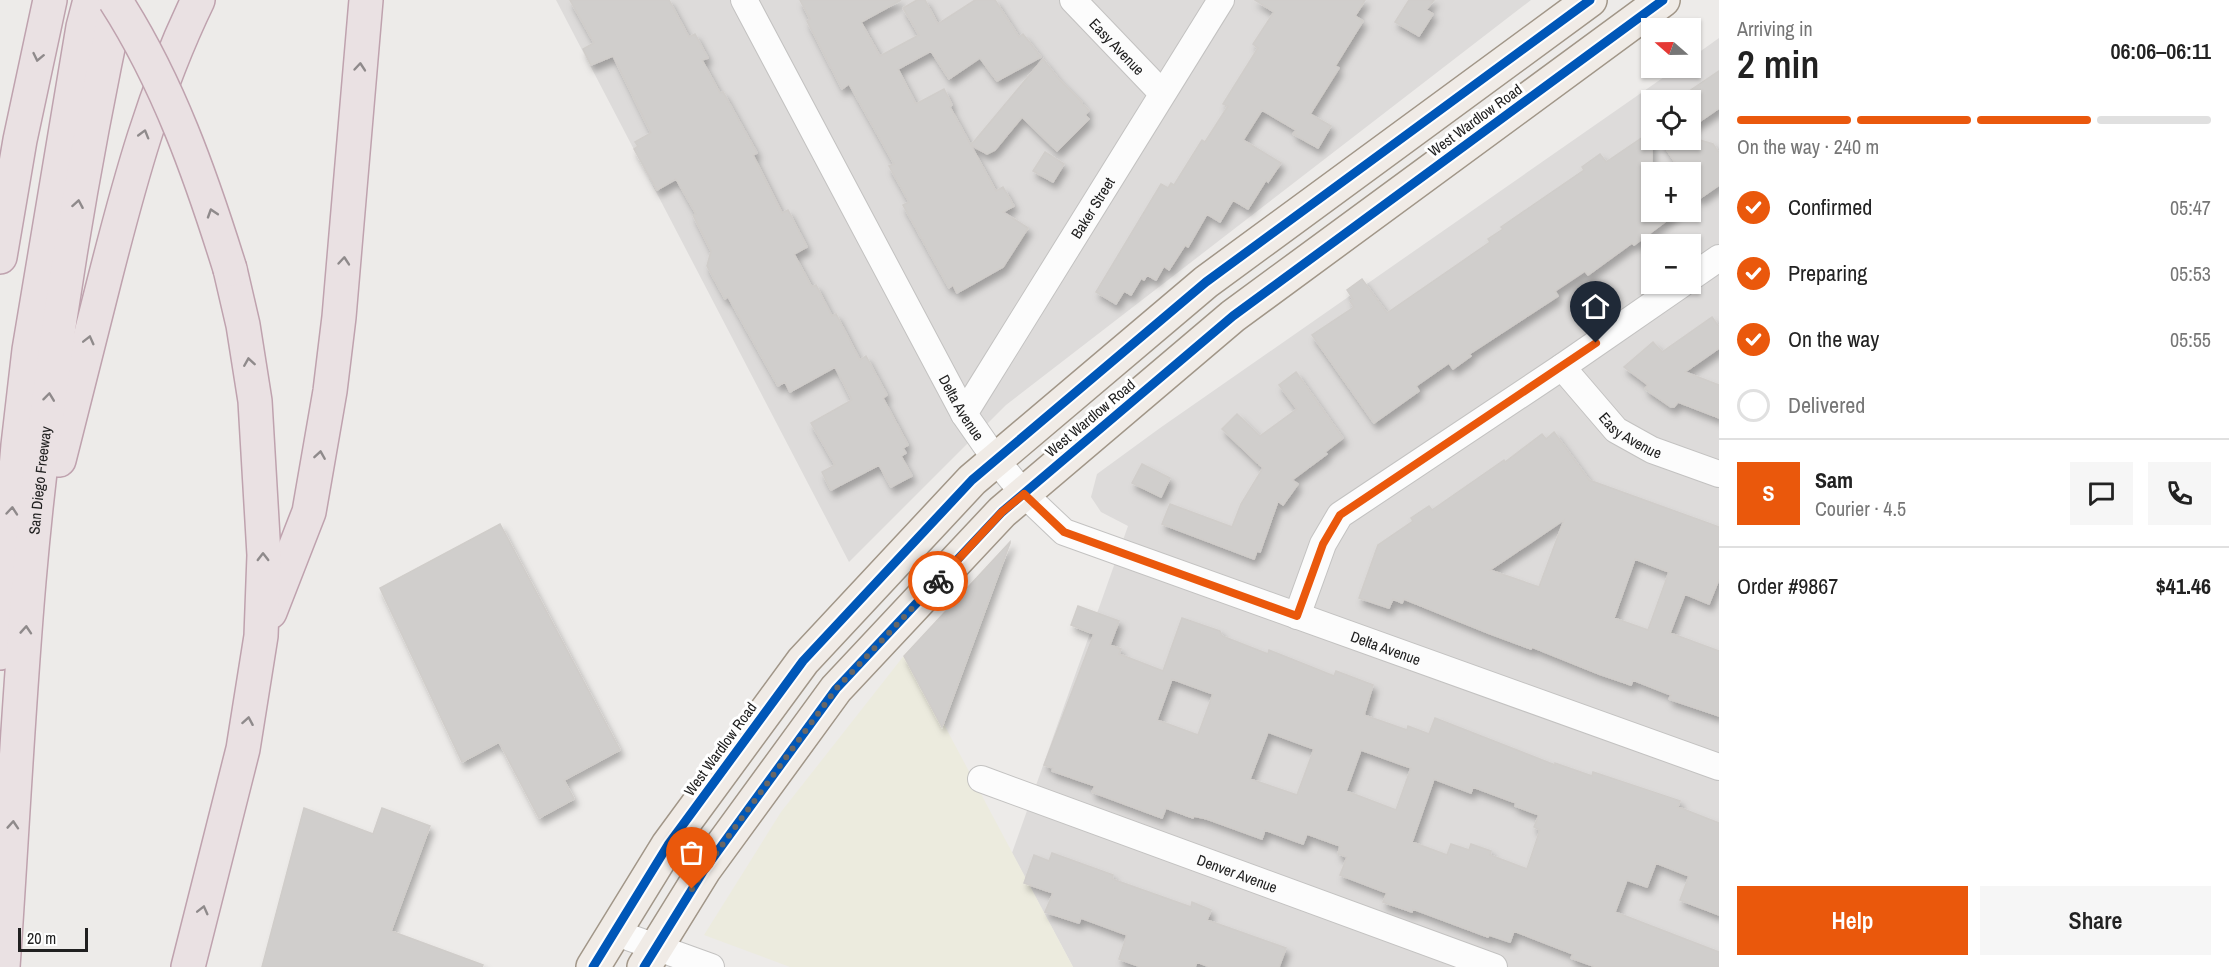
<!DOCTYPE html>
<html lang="en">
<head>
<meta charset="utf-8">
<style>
  :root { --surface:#fff; --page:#f6f6f6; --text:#222; --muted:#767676; --line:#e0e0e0; --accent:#ea580c }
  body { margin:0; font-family:"Archivo Narrow",sans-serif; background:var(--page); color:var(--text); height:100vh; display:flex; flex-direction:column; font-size:22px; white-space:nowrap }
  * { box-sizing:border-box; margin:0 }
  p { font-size:20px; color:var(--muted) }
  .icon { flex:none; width:33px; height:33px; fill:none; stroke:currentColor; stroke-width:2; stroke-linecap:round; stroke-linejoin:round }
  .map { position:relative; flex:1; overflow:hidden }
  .panel { display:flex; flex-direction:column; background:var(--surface); width:510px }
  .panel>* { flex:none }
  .needle { width:39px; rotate:290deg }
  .fabs { position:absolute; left:1641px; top:18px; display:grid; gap:12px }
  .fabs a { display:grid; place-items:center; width:60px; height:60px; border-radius:0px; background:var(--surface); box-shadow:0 2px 4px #0004; font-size:30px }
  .scale { position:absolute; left:18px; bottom:15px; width:70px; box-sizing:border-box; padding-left:6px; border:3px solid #202020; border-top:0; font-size:16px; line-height:21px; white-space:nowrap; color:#202020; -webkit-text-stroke:4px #fff; paint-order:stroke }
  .pin { position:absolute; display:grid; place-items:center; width:51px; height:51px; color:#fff; margin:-62px -26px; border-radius:50% 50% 50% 0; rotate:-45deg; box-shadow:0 0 6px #0007 }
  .pin .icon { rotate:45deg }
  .courier { position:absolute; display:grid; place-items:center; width:60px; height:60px; margin:-30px; border:4px solid #ea580c; border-radius:50%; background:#fff; color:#222; box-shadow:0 2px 8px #0007 }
  .overview em { font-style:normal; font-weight:600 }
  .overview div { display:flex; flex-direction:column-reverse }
  .overview { display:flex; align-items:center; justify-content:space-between; height:102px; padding:0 18px }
  h1 { font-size:39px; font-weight:600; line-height:45px }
  .bar { display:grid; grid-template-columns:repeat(4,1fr); gap:9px 6px; align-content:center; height:72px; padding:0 18px }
  .bar i { height:8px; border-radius:4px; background:var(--line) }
  .bar .current { background:var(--accent) }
  .bar p { grid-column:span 4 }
  .line { display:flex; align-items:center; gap:15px; padding:0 18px; border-top:2px solid var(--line) }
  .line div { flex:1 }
  .round { display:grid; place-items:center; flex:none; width:63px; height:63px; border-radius:0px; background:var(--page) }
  ol { padding:0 18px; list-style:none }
  li { display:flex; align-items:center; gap:18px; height:66px }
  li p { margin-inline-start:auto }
  li .icon { padding:6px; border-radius:50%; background:var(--accent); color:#fff; stroke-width:4 }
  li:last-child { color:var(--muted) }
  li i { width:33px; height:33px; border:3px solid var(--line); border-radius:50% }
  .cta { display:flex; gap:12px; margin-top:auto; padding:12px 18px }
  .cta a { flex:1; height:69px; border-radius:0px; background:var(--accent); color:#fff; font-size:24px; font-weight:600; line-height:69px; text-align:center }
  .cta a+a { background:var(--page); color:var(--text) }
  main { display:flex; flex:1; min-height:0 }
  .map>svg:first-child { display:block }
  .residential { fill:#dddbda; fill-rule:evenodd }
  .farmland { fill:#ecebde }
  .building { fill:#d0cecc; stroke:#d0cdca; stroke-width:1.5; fill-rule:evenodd; filter:url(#shadow) }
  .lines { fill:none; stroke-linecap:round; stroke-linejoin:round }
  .minor-casing { stroke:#c3c2c1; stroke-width:28 }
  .major-casing { stroke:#a19688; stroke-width:36 }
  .highway-casing { stroke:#bfa2ae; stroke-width:36 }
  .minor { stroke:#fcfcfc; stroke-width:26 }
  .major { stroke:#f0ebe6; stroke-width:33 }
  .highway { stroke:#eae1e3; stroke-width:33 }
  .highway-bridge-casing { stroke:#bfa2ae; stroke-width:36; stroke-linecap:butt }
  .highway-bridge { stroke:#eae1e3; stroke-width:33 }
  .cycleway-casing { stroke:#fff; stroke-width:13 }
  .cycleway { stroke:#0057b8; stroke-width:9 }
  .oneway { stroke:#8f8a8b }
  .done { stroke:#686766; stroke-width:6; stroke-dasharray:0 10.8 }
  .route { stroke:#ea580c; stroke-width:8 }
  .labels { text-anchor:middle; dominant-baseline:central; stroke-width:6; stroke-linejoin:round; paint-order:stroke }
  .street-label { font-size:15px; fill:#202020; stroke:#fff }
</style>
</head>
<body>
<main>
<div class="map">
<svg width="1719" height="967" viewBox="0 0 1719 967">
  <defs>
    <filter id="shadow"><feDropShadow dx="3.5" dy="6" stdDeviation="3" flood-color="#0004"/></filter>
  </defs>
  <rect width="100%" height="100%" fill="#edebe9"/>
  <!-- residential -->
  <path class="residential" d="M556,0H1531L1006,405L849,562Z
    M1719,38V967H1073L1012,853L1128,526L1101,512L1091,497L1097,474L1160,428L1677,68H1690L1691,58ZM1652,100H1690V140H1652ZM1652,172H1690V212H1652ZM1652,244H1690V284H1652Z"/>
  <!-- farmland -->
  <path class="farmland" d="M906,653L1073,967H790L704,935L781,812Z"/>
  <!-- building -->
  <path class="building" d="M570,0H669L689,37L695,34L708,58L702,60L720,93L723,92L757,153L753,155L782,213L788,210L807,247L794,254L812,287L816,285L832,316L836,314L860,360L866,356L887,395L883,398L908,445L903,448L906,453L901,456L912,476L891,487L879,465L831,490L822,472L835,465L811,423L852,400L835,367L790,392L785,382L778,386L728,297L725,299L707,266L711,251L693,215L696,214L676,179L657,190L643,165L634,149L638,146L635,142L651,133L613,56L591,65L583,49L594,43Z
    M800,0H901L861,22L880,56L919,35L903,8L917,0H925L938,24L975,0H995L1019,37L1023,34L1041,57L997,81L980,58L949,79L931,51L898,69L916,104L944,89L952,105L950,107L996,191L1003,187L1014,206L1003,212L1028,228L1003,267L957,293L953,285L949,288L903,205L909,202L889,166L894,164L849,84L842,89L807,21L810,19Z
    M1255,0H1365L1355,16L1363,21L1335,66L1339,68L1310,114L1331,126L1318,148L1293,134L1296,130L1262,110L1243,140L1281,163L1268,182L1266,180L1248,209L1233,200L1220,222L1207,214L1188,247L1185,245L1169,270L1164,266L1156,280L1147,275L1144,280L1141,278L1131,295L1124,291L1116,304L1096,292L1161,184L1168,188L1171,183L1174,185L1202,140L1205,142L1228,106L1223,104L1258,48L1253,44L1274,12Z
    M1409,0H1434L1426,10L1433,14L1419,36L1395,22Z
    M1043,59L1057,77L1082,102L1081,103L1089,110L1085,115L1089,119L1057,151L1022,117L995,150L987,154L971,145Z
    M1719,71V108L1690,128V104L1696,100H1676Z
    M1652,131V212H1678L1634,245L1632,243L1588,275L1585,271L1555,291L1558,296L1469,354L1471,356L1453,369L1449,363L1416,386L1419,391L1374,423L1312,335L1354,307L1350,301L1353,299L1347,290L1362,279L1387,313L1490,242L1488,239L1503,229L1501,227L1584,170L1582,167L1600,154L1606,162Z
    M1660,140H1700L1713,144L1719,153V185L1699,199L1690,186V172H1682Z
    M1045,152L1064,164L1053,182L1033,171Z
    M1712,317L1719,327V348L1685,372L1719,385V418L1678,402L1674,407H1671L1645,389L1648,385L1624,367L1653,342L1662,352Z
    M1296,372L1343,438L1325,452L1327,454L1292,480L1298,484L1283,505L1278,501L1260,552L1257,551L1254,559L1162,524L1170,504L1232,527L1241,504L1263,468L1222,429L1237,414L1260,436L1297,409L1279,385Z
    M1554,432L1589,480L1719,527V579L1709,604L1685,594L1670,633L1719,651V716L1669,699L1671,695L1633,680L1631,685L1599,674L1532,647L1531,649L1488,633L1404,599L1402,603L1393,599L1389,608L1359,598L1378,545L1413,521L1411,518L1429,506L1432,510L1504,460L1505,462L1542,434L1546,439ZM1564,520L1539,587L1490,570ZM1635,559L1669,572L1648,630L1614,618Z
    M1142,464L1170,478L1161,497L1132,483Z
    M500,524L620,750L564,780L574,799L539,818L499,742L462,762L380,588Z
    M1010,542V543L942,727L904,656Z
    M1078,606L1119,621L1110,645L1121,649L1119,654L1163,671L1182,618L1220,631L1222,636L1268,654L1269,650L1334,676L1336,671L1373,685L1364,715L1407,730L1408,726L1429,734L1435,718L1555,765V763L1592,776L1593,772L1680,801L1678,807L1719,823V915L1680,900L1689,876L1656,863L1647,887L1627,880L1615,912L1719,952V967H1596L1571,958L1573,954L1514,931L1510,942L1489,935L1488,937L1413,909L1412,912L1383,902L1387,893L1340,875L1347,857L1338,854L1340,846L1307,834L1303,844L1265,830L1262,839L1207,819L1194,816L1193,818L1166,808L1162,818L1092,792L1095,786L1052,771L1053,768L1044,765L1094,634L1071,625ZM1172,679L1213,694L1198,735L1157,720ZM1268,732L1314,749L1297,795L1250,779ZM1361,750L1411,768L1396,810L1346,791ZM1434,779L1471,793L1473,787L1516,803L1515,806L1539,815L1534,827L1540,830L1527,869L1490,855L1491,851L1471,844L1469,850L1451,844L1447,855L1412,842Z
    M304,808L373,834L382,808L430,826L391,931L483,965L482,967H262Z
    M1052,853L1113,875L1112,879L1191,907L1192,902L1211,910L1207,920L1286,948L1279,967H1210L1197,962L1195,967H1141L1119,959L1127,935L1081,918L1079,923L1045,912L1053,893L1024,883L1034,855L1049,861Z"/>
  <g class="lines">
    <!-- minor casing -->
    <g class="minor-casing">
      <g id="minor">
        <path id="s1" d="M744,0L964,414L996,460L1024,494L1064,532L1719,767"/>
        <path id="s2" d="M1073,0L1162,93"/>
        <path d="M1690,278L1719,258"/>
        <path id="s3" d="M1562,367L1616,430L1652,450L1719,474"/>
        <path id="s4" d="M964,414L1221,0"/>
        <path d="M1297,616L1323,544L1340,515L1562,367L1682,284"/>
        <path id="s5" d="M981,779L1494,967"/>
        <path d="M614,932L711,967"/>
      </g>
    </g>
    <!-- major casing -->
    <g class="major-casing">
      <path id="major" d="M593,967L668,845L803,661L972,480L1206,282L1590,0
        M644,967L704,870L836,689L1002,512L1233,316L1663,0"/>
    </g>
    <!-- highway casing -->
    <g class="highway-casing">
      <g id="highway">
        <path d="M0,257L20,140L50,0"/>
        <path d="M59,460C75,399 90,338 105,278C130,180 154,91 198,0"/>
        <path d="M270,612L309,512L330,391L339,317L366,0"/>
        <path d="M0,653L18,445L29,350L83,27L90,0"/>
        <path id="s6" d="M3,967C12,838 18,709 29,581C46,385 77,192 118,0"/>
        <path d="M188,967L243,749L261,636L264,555L255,401L243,325L230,269"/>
      </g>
    </g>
    <!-- minor -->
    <use href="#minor" class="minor"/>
    <!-- major -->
    <use href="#major" class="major"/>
    <!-- highway -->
    <use href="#highway" class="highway"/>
    <!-- highway-bridge casing -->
    <g class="highway-bridge-casing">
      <path id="highway-bridge" d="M115,0C168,82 201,176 230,269"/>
    </g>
    <!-- highway-bridge -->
    <use href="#highway-bridge" class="highway-bridge"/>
    <!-- cycleway casing -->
    <g class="cycleway-casing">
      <path id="cycleway" d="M593,967L668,845L803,661L972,480L1206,282L1590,0
        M644,967L704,870L836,689L1002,512L1233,316L1663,0"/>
    </g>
    <!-- cycleway -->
    <use href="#cycleway" class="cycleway"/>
  </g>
  <!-- one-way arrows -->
  <defs><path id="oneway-chevron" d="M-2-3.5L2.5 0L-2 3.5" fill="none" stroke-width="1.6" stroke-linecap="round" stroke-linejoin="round" transform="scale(1.5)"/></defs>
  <g class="oneway">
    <use href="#oneway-chevron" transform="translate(38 57) rotate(102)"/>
    <use href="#oneway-chevron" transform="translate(360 67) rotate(-85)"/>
    <use href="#oneway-chevron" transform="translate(144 134) rotate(-74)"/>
    <use href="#oneway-chevron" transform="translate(78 204) rotate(-80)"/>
    <use href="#oneway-chevron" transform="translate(212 213) rotate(-108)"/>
    <use href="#oneway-chevron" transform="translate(344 261) rotate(-85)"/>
    <use href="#oneway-chevron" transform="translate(89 340) rotate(-76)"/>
    <use href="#oneway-chevron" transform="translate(249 362) rotate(-99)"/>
    <use href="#oneway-chevron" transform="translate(49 397) rotate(-83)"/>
    <use href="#oneway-chevron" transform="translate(320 455) rotate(-81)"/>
    <use href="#oneway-chevron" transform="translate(12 511) rotate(-85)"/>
    <use href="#oneway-chevron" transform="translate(263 557) rotate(-90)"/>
    <use href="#oneway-chevron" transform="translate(26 630) rotate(-86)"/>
    <use href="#oneway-chevron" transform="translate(248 721) rotate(-80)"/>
    <use href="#oneway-chevron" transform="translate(13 825) rotate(-86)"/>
    <use href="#oneway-chevron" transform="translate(203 910) rotate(-76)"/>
  </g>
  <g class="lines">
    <!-- done -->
    <path class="done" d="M692,889L704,870L836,689L938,581"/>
    <!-- route -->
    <path class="route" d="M938,581L1002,512L1024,494L1064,532L1297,616L1323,544L1340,515L1596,343"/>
  </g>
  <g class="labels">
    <!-- street labels -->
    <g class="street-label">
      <text stroke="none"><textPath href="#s2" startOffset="64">Easy Avenue</textPath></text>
      <text transform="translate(1475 120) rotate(-36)">West Wardlow Road</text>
      <text stroke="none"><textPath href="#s4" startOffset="243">Baker Street</textPath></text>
      <text stroke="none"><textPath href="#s1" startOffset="462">Delta Avenue</textPath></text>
      <text transform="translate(1090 418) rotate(-40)">West Wardlow Road</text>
      <text stroke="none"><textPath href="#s3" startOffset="98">Easy Avenue</textPath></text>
      <text stroke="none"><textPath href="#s6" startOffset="488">San Diego Freeway</textPath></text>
      <text stroke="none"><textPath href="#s1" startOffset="966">Delta Avenue</textPath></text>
      <text transform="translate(720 749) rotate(-54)">West Wardlow Road</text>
      <text stroke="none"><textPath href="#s5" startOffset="273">Denver Avenue</textPath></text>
    </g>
  </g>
</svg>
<div class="fabs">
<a><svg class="needle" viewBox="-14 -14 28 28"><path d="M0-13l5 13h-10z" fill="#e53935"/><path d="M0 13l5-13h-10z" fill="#767676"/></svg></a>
<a><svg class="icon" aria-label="locate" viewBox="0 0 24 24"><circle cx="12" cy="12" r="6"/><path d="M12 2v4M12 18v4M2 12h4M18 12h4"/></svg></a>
<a>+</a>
<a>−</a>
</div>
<div class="scale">20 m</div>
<div class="pin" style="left:692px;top:889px;background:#ea580c"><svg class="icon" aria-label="bag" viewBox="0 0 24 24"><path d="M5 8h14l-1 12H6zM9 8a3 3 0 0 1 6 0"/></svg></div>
<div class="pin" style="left:1596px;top:343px;background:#1f2937"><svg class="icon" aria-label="home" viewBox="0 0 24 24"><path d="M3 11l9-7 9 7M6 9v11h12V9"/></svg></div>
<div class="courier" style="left:938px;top:581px"><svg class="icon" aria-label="bike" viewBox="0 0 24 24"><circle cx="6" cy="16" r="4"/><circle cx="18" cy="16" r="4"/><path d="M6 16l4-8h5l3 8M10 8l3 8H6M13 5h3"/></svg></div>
</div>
<section class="panel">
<div class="overview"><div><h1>2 min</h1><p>Arriving in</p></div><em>06:06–06:11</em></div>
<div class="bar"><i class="current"></i><i class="current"></i><i class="current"></i><i></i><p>On the way · 240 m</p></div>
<ol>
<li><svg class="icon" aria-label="check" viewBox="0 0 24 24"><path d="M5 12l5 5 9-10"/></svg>Confirmed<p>05:47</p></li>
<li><svg class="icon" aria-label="check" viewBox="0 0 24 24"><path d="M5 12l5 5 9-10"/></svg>Preparing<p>05:53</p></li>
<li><svg class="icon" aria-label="check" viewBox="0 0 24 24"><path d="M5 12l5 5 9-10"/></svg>On the way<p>05:55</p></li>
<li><i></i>Delivered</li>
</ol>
<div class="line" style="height:108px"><b class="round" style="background:var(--accent);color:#fff">S</b><div><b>Sam</b><p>Courier · 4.5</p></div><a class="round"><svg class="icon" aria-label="chat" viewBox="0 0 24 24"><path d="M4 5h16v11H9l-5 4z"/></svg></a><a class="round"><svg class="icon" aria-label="phone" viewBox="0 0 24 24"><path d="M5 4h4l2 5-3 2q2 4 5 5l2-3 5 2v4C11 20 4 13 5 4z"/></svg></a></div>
<div class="line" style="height:78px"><div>Order #9867</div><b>$41.46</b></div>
<div class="cta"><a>Help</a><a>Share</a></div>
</section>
</main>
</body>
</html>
